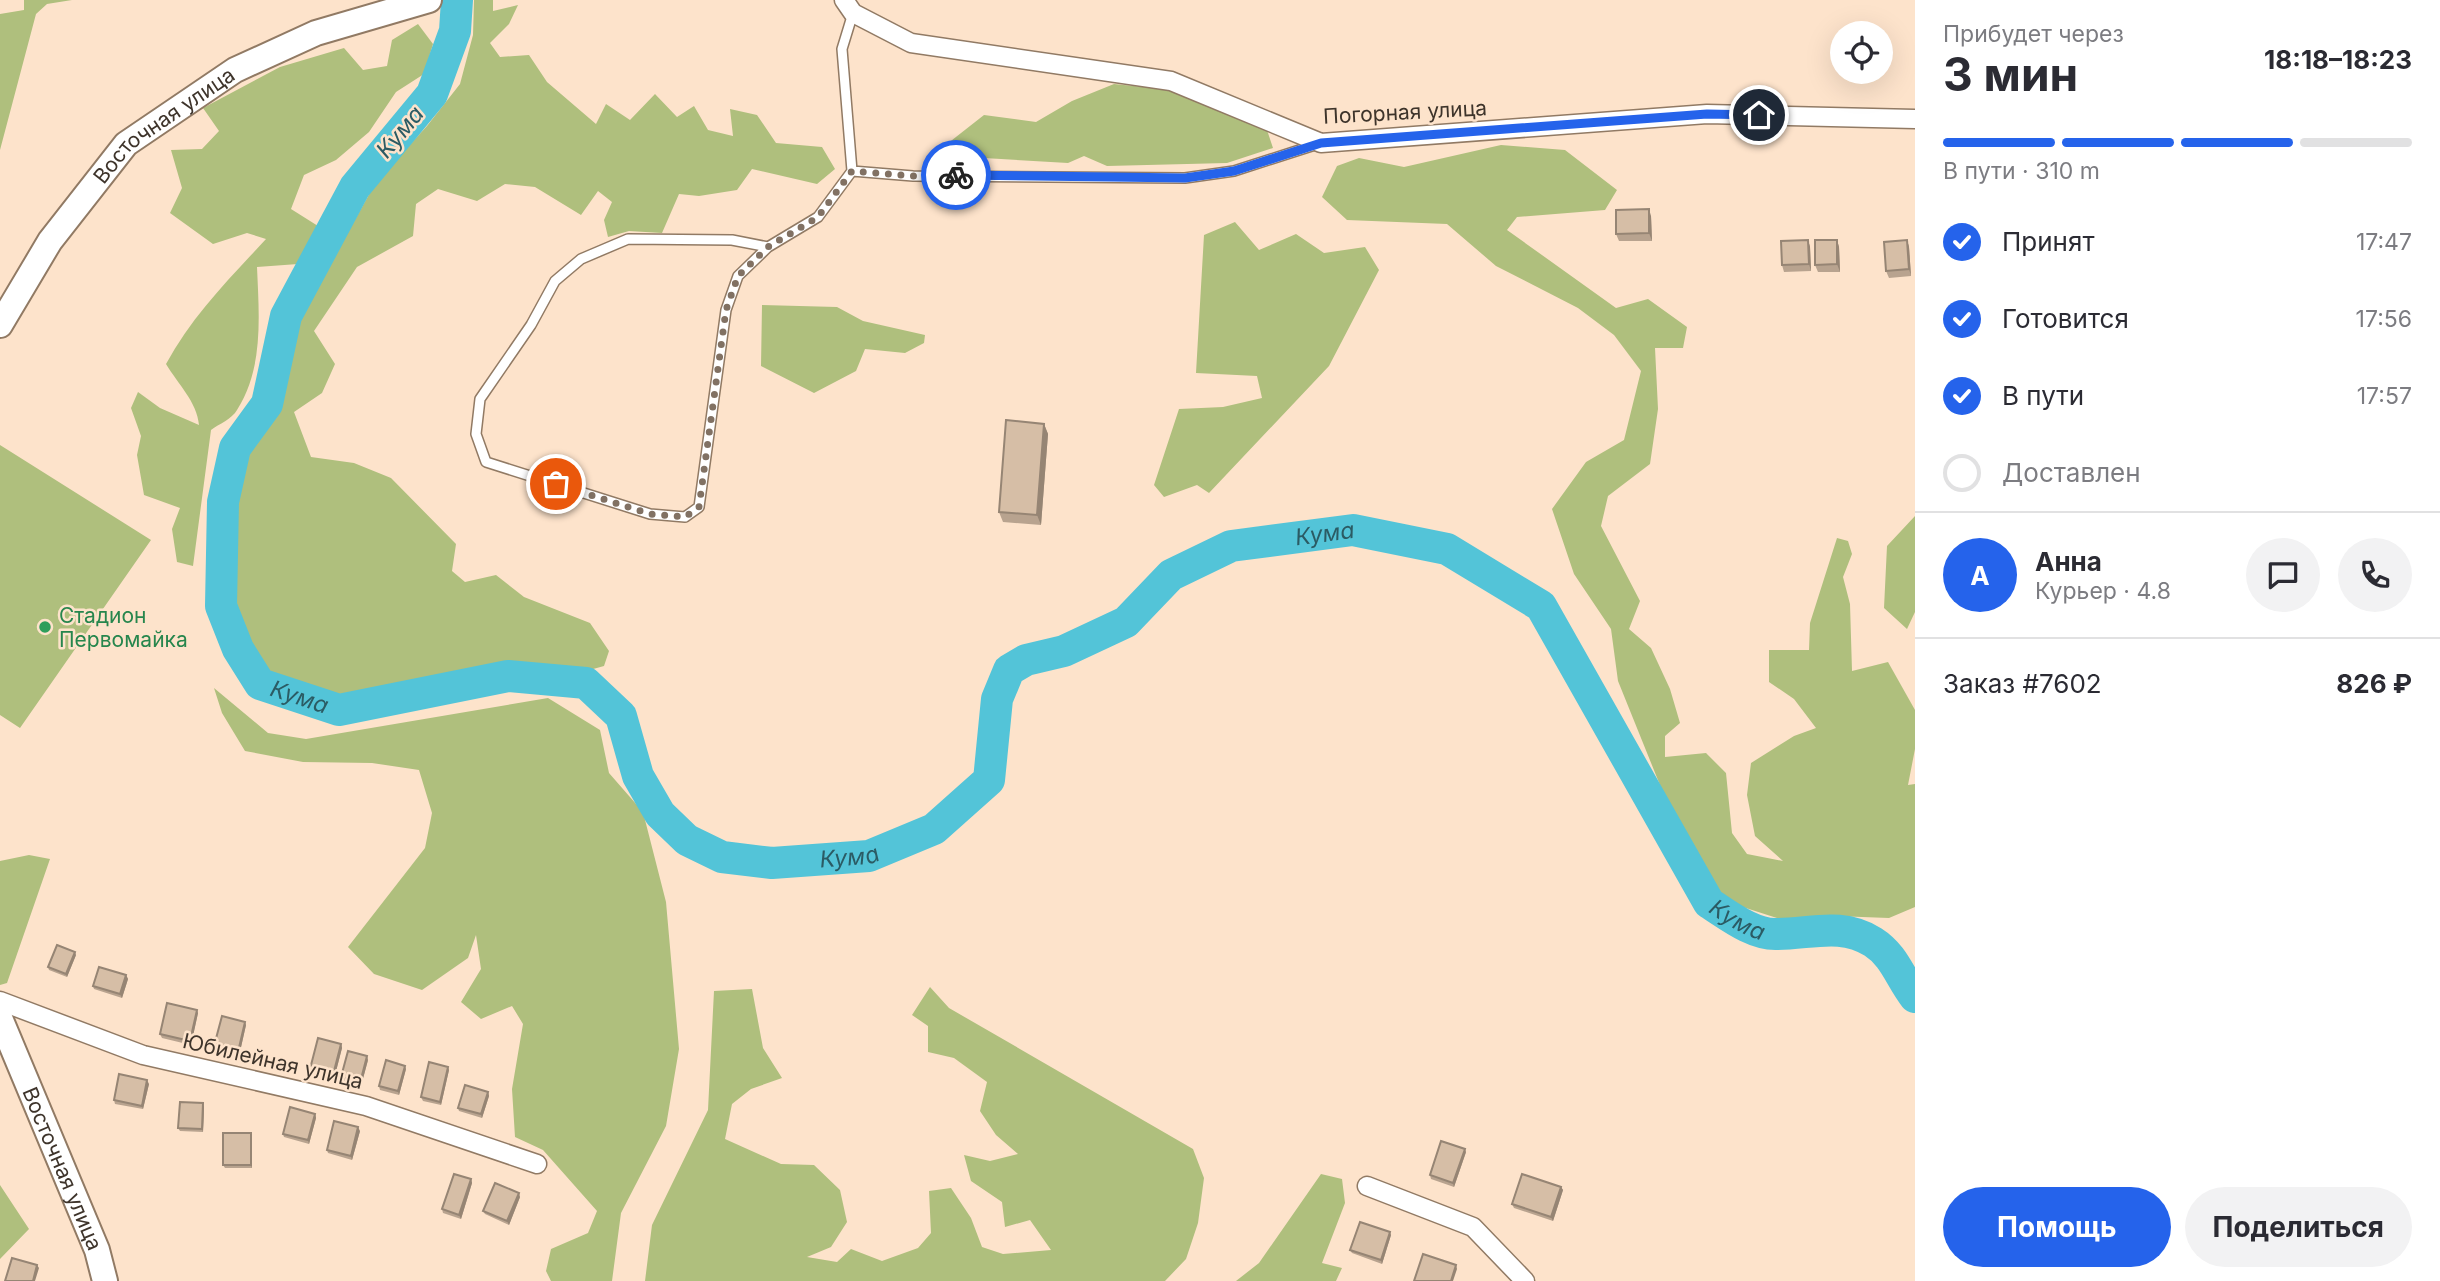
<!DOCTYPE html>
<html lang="ru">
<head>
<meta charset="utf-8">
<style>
  :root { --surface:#fff; --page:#f2f2f3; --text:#2b2b33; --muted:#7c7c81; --line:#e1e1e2; --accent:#2563eb }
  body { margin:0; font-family:Inter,sans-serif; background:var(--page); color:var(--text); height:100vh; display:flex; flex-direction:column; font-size:26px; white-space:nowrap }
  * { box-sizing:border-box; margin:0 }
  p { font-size:23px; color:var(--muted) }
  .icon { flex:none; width:38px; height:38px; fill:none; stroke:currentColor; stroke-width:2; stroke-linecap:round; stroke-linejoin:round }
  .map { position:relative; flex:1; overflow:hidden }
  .panel { display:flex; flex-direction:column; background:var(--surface); width:525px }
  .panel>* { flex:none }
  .fabs { position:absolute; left:1830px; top:21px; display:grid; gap:14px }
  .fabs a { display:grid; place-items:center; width:63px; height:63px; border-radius:50%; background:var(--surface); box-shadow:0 7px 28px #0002; font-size:35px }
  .pin { position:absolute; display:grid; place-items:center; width:60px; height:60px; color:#fff; margin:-30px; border:4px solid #fff; border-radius:50%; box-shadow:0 2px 7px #0007 }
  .courier { position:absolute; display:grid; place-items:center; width:70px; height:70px; margin:-35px; border:5px solid #2563eb; border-radius:50%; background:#fff; color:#222; box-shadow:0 2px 9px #0007 }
  .head em { font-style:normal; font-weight:700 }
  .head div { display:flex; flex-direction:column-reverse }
  .head { display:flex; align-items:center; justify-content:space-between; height:119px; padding:0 28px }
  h1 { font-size:46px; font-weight:700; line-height:52px }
  .bar { display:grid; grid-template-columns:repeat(4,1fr); gap:10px 7px; align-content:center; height:84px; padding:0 28px }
  .bar i { height:9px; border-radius:5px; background:var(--line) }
  .bar .active { background:var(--accent) }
  .bar p { grid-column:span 4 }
  .line { display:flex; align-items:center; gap:18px; padding:0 28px; border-top:2px solid var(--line) }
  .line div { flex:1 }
  .round { display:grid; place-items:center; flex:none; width:74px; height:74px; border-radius:37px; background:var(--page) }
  ol { padding:0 28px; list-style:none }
  li { display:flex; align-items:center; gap:21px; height:77px }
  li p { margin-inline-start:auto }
  li .icon { padding:7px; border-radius:50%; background:var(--accent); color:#fff; stroke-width:4 }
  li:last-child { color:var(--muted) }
  li i { width:38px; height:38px; border:4px solid var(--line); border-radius:50% }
  .action { display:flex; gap:14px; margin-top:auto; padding:14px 28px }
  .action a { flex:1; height:80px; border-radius:42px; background:var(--accent); color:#fff; font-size:28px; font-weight:700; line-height:80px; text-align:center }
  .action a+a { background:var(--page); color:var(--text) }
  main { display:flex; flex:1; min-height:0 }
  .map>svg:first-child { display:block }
  .green { fill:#afbf7d }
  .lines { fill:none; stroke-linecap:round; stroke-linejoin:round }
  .river { stroke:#53c4d8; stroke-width:32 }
  .lane-casing { stroke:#917a64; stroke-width:12 }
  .street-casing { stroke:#917a64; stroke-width:21 }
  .secondary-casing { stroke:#917a64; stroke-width:28 }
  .lane { stroke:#fff; stroke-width:9 }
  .street { stroke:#fff; stroke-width:18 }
  .secondary { stroke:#fff; stroke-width:24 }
  .wall { fill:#b8a38f }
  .shaded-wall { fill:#968574 }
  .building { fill:#d6bea6; stroke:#968574; stroke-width:2 }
  .done { stroke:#817163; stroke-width:7; stroke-dasharray:0 12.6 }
  .route { stroke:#2563eb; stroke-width:9 }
  .leisure-dot { fill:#2e9e5b; stroke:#fde3cb; stroke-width:2.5 }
  .labels { text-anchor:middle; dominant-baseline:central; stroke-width:5; stroke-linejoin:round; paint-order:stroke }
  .street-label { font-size:21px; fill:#3e342b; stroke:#fde3cb }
  .leisure-label { font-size:21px; fill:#27864d; stroke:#fde3cb; text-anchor:start }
  .water-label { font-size:23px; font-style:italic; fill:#2b5b64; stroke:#fde3cb }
</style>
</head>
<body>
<main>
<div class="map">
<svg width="1915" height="1281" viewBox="0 0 1915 1281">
  <rect width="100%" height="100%" fill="#fde3cb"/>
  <!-- green -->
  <path class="green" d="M24,0H72L47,4L36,14L0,150V14L24,10Z
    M474,0H493V11L518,5L509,24L490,43L500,57L529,55L547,82L596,124L606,104L630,120L655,94L677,117L694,106L708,130L733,136L730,109L757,115L776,143L822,147L835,169L817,184L752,169L737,190L699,196L679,194L662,233L629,231L608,237L604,220L612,202L598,191L581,215L535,187L505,184L477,201L438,189L416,204L413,236L357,267L314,331L335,364L322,393L294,412L311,457L354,463L391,478L456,544L452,571L465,582L496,575L524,597L590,623L609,651L604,666L586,671L501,663L343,702L268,678L233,604L234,508L247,450L279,409L295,327L376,182L427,126L460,84L473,35Z
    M418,24L433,44L424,74L396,92L369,132L336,160L304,175L291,209L318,226L298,264L257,267C259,315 264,368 237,410C232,419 219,424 211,430L193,566L177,562L172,529L180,508L144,495L137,455L141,436L131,408L138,392L160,408L199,425C197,402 178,384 166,364C192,316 229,279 266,239L247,233L213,244L170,213L182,188L171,150L202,149L219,131L203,108L280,67L344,48L363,70L387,66L392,40Z
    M1114,84L1173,90L1267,130L1273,148L1227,163L1107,166L1084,156L1068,163L933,155L984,115L1036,122L1072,101Z
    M1501,145L1565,150L1617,190L1605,210L1517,217L1507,230L1616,308L1648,299L1687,327L1683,348H1655L1658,409L1650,464L1608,496L1601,526L1640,601L1629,629L1651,648L1670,689L1680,723L1665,736V757L1706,753L1726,773L1732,833L1747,854L1783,861L1755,836L1747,795L1751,763L1794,736L1816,728L1794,699L1769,682V650H1809L1810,623L1837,538L1848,541L1852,554L1843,577L1850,604L1852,671L1888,662L1915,710V749L1908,785L1915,784V907L1889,918L1835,916L1786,921L1721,900L1664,795L1618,681L1611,629L1574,574L1552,509L1586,462L1624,440L1641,371L1614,335L1578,308L1496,266L1447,224L1347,220L1322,197L1337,166L1359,158L1404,167Z
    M1235,222L1259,250L1296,234L1324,253L1365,247L1379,270L1329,366L1209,493L1197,485L1164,497L1154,485L1179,409L1223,407L1262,398L1257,376L1196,373L1204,235Z
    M762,305L837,307L863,321L925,335L924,343L905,353L865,349L856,371L814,393L761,366Z
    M0,445L151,540L20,728L0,715Z
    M1915,516V612L1907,629L1884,608L1887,546Z
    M214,688L268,733L306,739L548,698L600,730L609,773L643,812L666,902L679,1049L666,1126L621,1213L612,1281H551L546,1271L551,1249L588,1233L597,1211L543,1150L515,1137L512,1089L523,1024L512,1006L481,1019L461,1002L481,969L476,935L468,958L422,990L374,974L348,947L425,848L432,813L419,770L372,763L303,762L245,751L222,713Z
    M29,855L50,859L7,983L0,985V861Z
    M930,987L949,1008L1193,1149L1204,1178L1198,1223L1186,1259L1165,1281H645L652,1225L708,1110L714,991L752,989L763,1048L782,1078L751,1089L732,1104L725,1139L781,1164L814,1165L840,1190L847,1222L831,1247L807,1257L837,1262L851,1249L882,1261L918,1248L931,1233L929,1191L951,1188L971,1218L982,1247L1003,1254L1051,1250L1030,1220L1005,1227L1002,1202L971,1181L964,1155L990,1161L1018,1154L996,1135L980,1111L987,1082L954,1058L928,1052V1026L912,1015Z
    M1321,1174L1342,1179L1345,1203L1322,1263L1342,1268L1336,1281H1236L1259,1263Z
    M0,1185L29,1229L0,1259Z"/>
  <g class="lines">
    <!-- river -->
    <path class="river" id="s1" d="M457,0L455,31L432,94L355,187L286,316L267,404L235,448L223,502L221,606L238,649L260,684L339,710L508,676L586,683L621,716L638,776L660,814L687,840L722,857L772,863L869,856L934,829L989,780L997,699L1009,670L1026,660L1064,651L1126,622L1171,575L1231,546L1353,530L1447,549L1541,606L1709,903C1728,915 1753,935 1777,934C1811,934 1841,922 1873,942C1895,956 1900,978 1915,997"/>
    <!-- lane casing -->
    <g class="lane-casing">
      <path id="lane" d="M852,171L913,176L1185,178L1234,171L1318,144
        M768,247L732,240L628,239L581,259L555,281L531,325L480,399L476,434L486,462L650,514L685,517L699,507L726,310L738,276L768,247L818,217L852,171L842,49L853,13"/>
    </g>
    <!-- street casing -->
    <g class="street-casing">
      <path id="street" d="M844,0L853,13L911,43L1171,81L1321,143L1707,114L1915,119
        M0,1001L143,1055L366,1106L537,1164
        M1367,1186L1473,1227L1525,1281"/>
    </g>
    <!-- secondary casing -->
    <g class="secondary-casing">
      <g id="secondary">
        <path id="s2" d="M0,325L50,241L126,144L235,70L316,33L429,0"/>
        <path id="s3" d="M0,1018L97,1250L105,1281"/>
      </g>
    </g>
    <!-- lane -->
    <use href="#lane" class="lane"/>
    <!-- street -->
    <use href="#street" class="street"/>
    <!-- secondary -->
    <use href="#secondary" class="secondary"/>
  </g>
  <!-- wall -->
  <path class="wall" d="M1651,216L1652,241H1619L1616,234Z
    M1808,240L1810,247L1811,271L1784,272L1782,265Z
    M1837,240L1839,247L1840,272H1818L1815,265Z
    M1907,240L1909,247L1911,276L1889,278L1886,271Z
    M1044,424L1048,434L1041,525L1003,522L999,512Z
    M76,955L67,977L49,970L48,967Z
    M126,975L128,979L122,998L94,989L93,986Z
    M198,1013L191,1045L162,1038L160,1034Z
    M246,1025L239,1056L216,1050L214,1046Z
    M341,1044L342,1048L334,1079L311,1073L310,1069Z
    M368,1060L361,1086L342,1081L341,1077Z
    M406,1069L399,1095L380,1090L379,1086Z
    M449,1070L441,1105L423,1101L421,1097Z
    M149,1084L143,1109L115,1104L114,1100Z
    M488,1092L489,1096L482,1118L459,1111L458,1108Z
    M203,1103L204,1107L203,1132L180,1131L178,1128Z
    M315,1114L316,1118L309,1144L284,1137L283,1134Z
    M360,1131L352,1160L328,1153L327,1150Z
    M251,1133L252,1137V1168H225L223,1165Z
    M1466,1152L1454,1187L1431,1179L1430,1175Z
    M471,1179L472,1183L461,1219L443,1213L442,1209Z
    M1561,1187L1563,1190L1553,1221L1514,1208L1512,1204Z
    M520,1197L509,1225L485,1214L483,1211Z
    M1391,1235L1382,1264L1352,1253L1350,1250Z"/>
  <!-- shaded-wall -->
  <path class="shaded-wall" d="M1649,209L1651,216L1652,241L1649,233Z
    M1808,240L1810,247L1811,271L1809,264Z
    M1837,240L1839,247L1840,272L1837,264Z
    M1907,240L1909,247L1911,276L1909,269Z
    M1044,424L1048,434L1041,525L1037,515Z
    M75,952L76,955L67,977L66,974Z
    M126,975L128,979L122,998L120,994Z
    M197,1010L198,1013L191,1045L190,1041Z
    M245,1022L246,1025L239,1056L238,1052Z
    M341,1044L342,1048L334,1079L333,1075Z
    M367,1056L368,1060L361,1086L360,1083Z
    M405,1066L406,1069L399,1095L398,1091Z
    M448,1067L449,1070L441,1105L440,1102Z
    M147,1080L149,1084L143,1109L142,1106Z
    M488,1092L489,1096L482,1118L481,1114Z
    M203,1103L204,1107L203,1132L202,1129Z
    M315,1114L316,1118L309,1144L308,1140Z
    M358,1127L360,1131L352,1160L351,1156Z
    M251,1133L252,1137V1168L251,1165Z
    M1465,1149L1466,1152L1454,1187L1453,1183Z
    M471,1179L472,1183L461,1219L459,1215Z
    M1561,1187L1563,1190L1553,1221L1551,1217Z
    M519,1193L520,1197L509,1225L507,1221Z
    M1390,1232L1391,1235L1382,1264L1381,1260Z
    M37,1265L39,1268L35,1281H33Z
    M1456,1265L1457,1269L1453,1281H1451Z"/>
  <!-- building -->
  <path class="building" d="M1649,209V233L1616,234V210Z
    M1808,240L1809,264L1782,265L1781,241Z
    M1815,240H1837V264L1815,265Z
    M1907,240L1909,269L1886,271L1884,242Z
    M1006,420L1044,424L1037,515L999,512Z
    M57,945L75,952L66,974L48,967Z
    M99,967L126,975L120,994L93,986Z
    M167,1003L197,1010L190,1041L160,1034Z
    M222,1016L245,1022L238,1052L214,1046Z
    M318,1038L341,1044L333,1075L310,1069Z
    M348,1051L367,1056L360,1083L341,1077Z
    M386,1060L405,1066L398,1091L379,1086Z
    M429,1062L448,1067L440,1102L421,1097Z
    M119,1074L147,1080L142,1106L114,1100Z
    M465,1085L488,1092L481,1114L458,1108Z
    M180,1102L203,1103L202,1129L178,1128Z
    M290,1107L315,1114L308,1140L283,1134Z
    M334,1121L358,1127L351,1156L327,1150Z
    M223,1133H251V1165H223Z
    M1441,1141L1465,1149L1453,1183L1430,1175Z
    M454,1174L471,1179L459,1215L442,1209Z
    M1522,1174L1561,1187L1551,1217L1512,1204Z
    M495,1183L519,1193L507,1221L483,1211Z
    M1360,1222L1390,1232L1381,1260L1350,1250Z
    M1423,1254L1456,1265L1451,1281H1414Z
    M12,1258L37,1265L33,1281H5Z"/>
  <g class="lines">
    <!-- done -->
    <path class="done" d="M556,484L650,514L685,517L699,507L726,310L738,276L768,247L818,217L852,171L914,176L956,175"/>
    <!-- route -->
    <path class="route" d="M956,175L1185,178L1234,171L1321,143L1707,114L1759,115"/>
  </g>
  <!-- markers -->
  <circle class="leisure-dot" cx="45" cy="627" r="7"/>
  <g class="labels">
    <!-- street labels -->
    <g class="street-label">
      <text transform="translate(1405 112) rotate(-3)">Погорная улица</text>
      <text stroke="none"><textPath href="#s2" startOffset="262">Восточная улица</textPath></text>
      <text transform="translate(273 1061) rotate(13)">Юбилейная улица</text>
      <text stroke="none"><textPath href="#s3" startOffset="163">Восточная улица</textPath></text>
    </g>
    <!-- leisure labels -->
    <g class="leisure-label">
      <text x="59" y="615">Стадион<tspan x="59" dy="24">Первомайка</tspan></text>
    </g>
    <!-- water labels -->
    <g class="water-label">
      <text transform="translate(400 132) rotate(-50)">Кума</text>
      <text stroke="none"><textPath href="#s1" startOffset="2079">Кума</textPath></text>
      <text stroke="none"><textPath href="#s1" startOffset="798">Кума</textPath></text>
      <text stroke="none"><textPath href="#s1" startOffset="1449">Кума</textPath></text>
      <text stroke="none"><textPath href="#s1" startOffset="2688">Кума</textPath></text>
    </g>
  </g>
</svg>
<div class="fabs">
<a><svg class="icon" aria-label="locate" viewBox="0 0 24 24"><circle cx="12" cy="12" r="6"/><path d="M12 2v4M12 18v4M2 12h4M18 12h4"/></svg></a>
</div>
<div class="pin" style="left:556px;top:484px;background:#ea580c"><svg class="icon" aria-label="bag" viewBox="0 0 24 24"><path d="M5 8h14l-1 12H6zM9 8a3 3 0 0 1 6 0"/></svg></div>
<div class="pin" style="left:1759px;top:115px;background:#1f2937"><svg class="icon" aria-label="home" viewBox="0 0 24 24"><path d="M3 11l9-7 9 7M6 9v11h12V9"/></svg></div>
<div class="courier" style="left:956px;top:175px"><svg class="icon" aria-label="bike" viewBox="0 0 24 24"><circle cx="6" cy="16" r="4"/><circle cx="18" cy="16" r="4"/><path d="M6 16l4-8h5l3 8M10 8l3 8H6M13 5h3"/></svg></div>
</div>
<section class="panel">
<div class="head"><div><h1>3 мин</h1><p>Прибудет через</p></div><em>18:18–18:23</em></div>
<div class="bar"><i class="active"></i><i class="active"></i><i class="active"></i><i></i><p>В пути · 310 m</p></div>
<ol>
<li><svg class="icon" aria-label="check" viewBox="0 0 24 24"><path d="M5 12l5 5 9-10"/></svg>Принят<p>17:47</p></li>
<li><svg class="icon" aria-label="check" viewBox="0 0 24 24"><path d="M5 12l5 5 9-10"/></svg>Готовится<p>17:56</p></li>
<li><svg class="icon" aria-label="check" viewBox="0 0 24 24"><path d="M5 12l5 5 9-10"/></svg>В пути<p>17:57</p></li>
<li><i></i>Доставлен</li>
</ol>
<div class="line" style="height:126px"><b class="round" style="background:var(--accent);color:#fff">А</b><div><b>Анна</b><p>Курьер · 4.8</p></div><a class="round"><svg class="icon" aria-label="chat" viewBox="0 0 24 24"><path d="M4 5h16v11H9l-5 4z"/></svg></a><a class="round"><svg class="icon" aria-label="phone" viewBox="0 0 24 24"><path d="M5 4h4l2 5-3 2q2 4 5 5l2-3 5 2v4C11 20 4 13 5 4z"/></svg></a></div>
<div class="line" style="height:91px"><div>Заказ #7602</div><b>826 ₽</b></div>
<div class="action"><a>Помощь</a><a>Поделиться</a></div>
</section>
</main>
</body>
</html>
